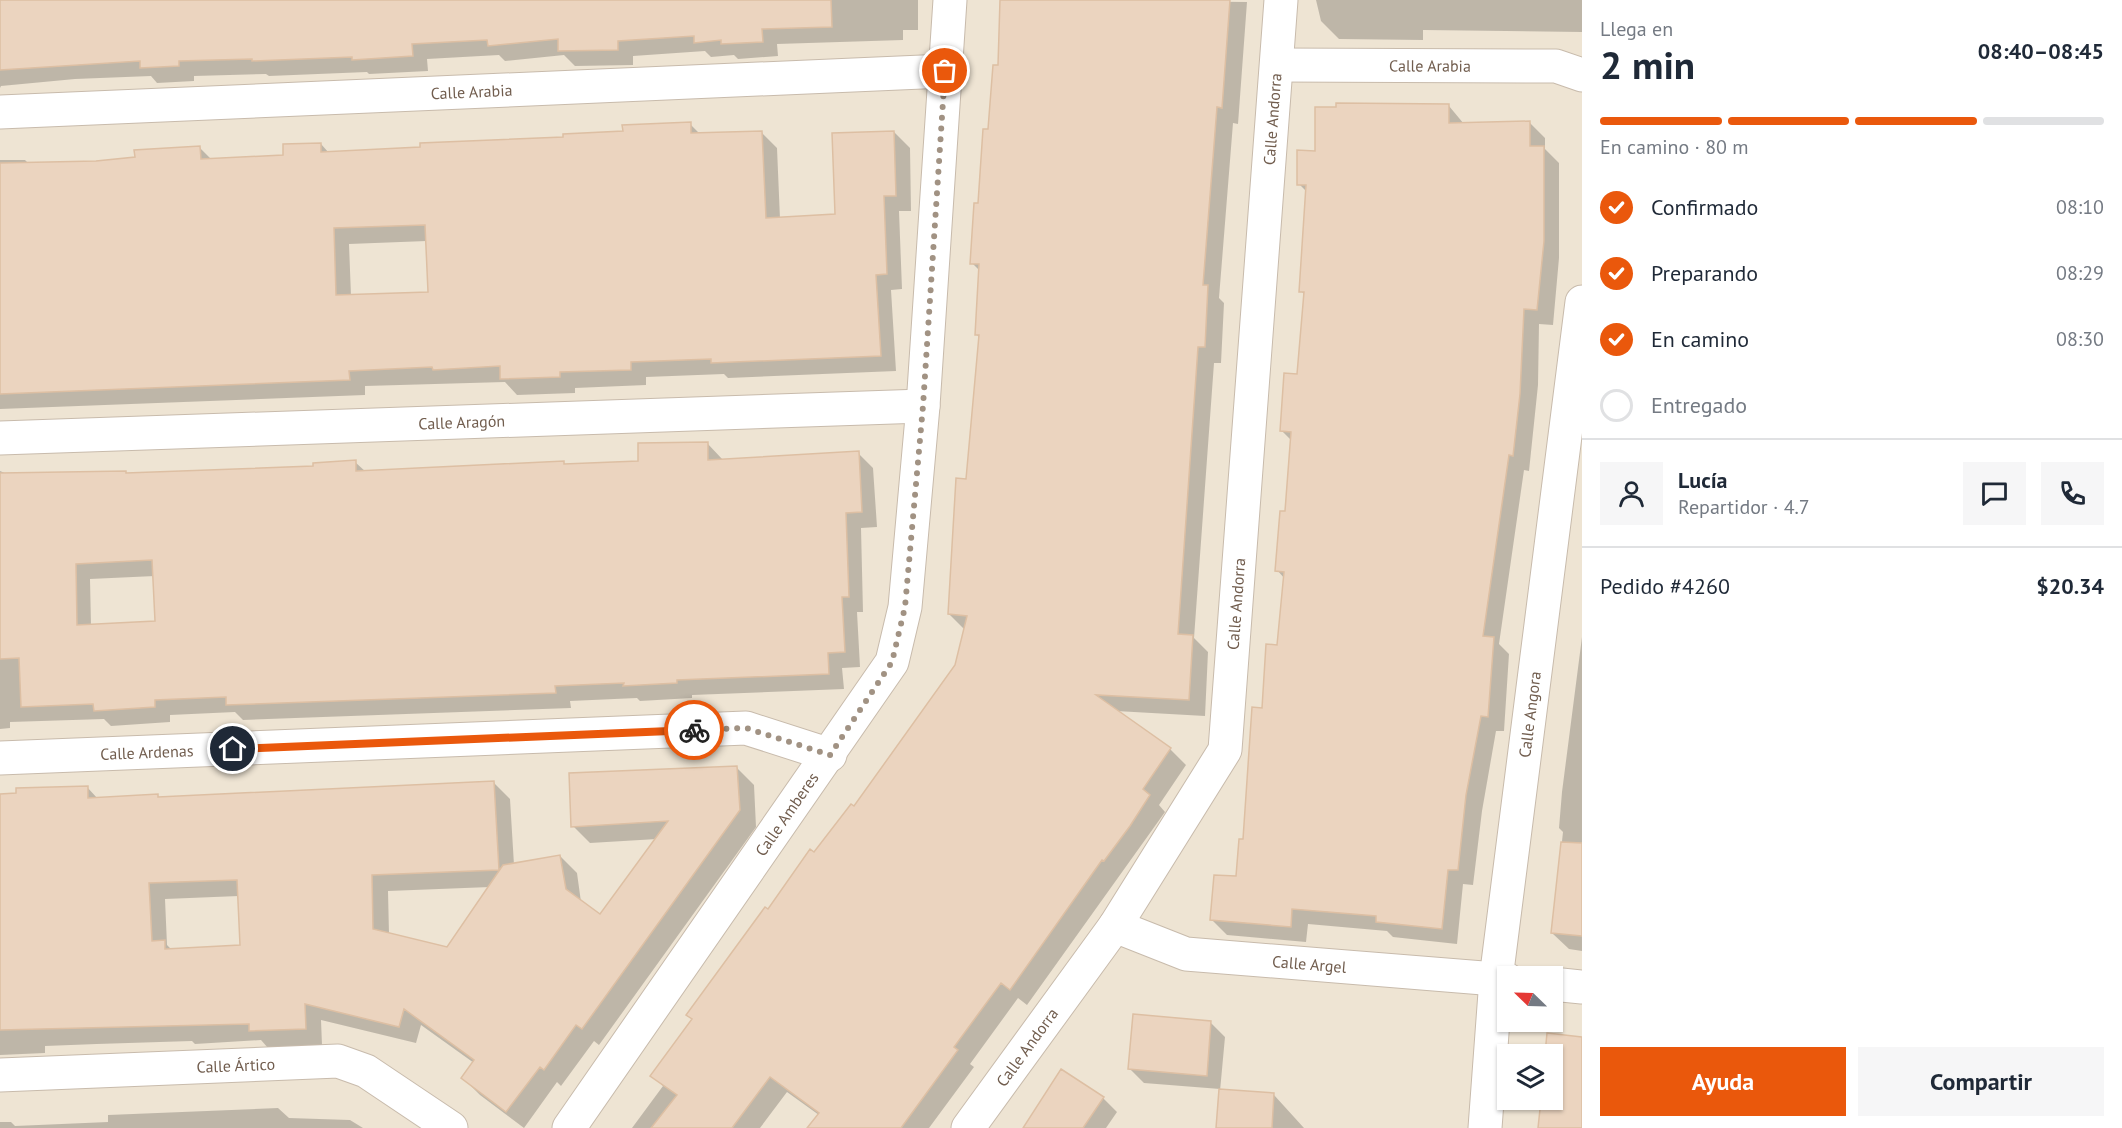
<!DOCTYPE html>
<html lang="es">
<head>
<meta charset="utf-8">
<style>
  :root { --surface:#fff; --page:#f6f6f7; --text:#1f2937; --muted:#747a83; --line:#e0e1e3; --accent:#ea580c }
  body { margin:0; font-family:"PT Sans",sans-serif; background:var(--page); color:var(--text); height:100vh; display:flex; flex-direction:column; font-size:22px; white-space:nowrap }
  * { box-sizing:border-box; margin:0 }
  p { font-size:20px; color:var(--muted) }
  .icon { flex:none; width:33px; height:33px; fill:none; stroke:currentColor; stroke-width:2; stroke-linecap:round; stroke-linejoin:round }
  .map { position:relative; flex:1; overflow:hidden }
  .panel { display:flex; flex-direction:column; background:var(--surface); width:540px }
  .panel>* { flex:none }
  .needle { width:39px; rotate:293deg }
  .fabs { position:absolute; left:1497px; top:966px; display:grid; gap:12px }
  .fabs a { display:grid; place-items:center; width:66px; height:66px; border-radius:0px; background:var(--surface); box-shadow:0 2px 4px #0004; font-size:30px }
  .pin { position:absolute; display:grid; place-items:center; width:51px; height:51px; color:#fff; margin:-26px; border:3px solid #fff; border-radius:50%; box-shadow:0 2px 6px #0007 }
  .courier { position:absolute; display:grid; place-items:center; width:60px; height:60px; margin:-30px; border:4px solid #ea580c; border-radius:50%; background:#fff; color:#222; box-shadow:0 2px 8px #0007 }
  .summary em { font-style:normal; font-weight:700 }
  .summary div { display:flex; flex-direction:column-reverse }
  .summary { display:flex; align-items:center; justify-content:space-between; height:102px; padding:0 18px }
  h1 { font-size:39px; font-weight:700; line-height:45px }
  .bar { display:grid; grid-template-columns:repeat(4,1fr); gap:9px 6px; align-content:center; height:72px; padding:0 18px }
  .bar i { height:8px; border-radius:4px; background:var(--line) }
  .bar .selected { background:var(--accent) }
  .bar p { grid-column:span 4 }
  .line { display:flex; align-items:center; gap:15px; padding:0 18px; border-top:2px solid var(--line) }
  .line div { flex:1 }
  .round { display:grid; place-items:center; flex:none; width:63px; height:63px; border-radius:0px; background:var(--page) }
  ol { padding:0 18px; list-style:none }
  li { display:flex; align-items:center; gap:18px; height:66px }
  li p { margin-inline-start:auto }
  li .icon { padding:6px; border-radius:50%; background:var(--accent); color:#fff; stroke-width:4 }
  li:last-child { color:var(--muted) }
  li i { width:33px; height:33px; border:3px solid var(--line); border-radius:50% }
  .button { display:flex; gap:12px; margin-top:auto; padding:12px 18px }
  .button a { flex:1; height:69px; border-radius:0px; background:var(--accent); color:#fff; font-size:24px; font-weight:700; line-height:69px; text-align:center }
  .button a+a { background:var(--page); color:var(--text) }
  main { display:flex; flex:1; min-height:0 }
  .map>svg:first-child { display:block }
  .residential { fill:#eee4d3; fill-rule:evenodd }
  .shadow { fill:#0003; fill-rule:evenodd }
  .building { fill:#ebd4bf; stroke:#ddbfa3; stroke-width:1.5; fill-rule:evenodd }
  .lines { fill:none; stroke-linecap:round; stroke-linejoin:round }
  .minor-casing { stroke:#c8bbac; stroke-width:35 }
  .minor { stroke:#fff; stroke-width:33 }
  .done { stroke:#a19283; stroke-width:6; stroke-dasharray:0 10.8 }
  .route { stroke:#ea580c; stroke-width:8 }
  .labels { text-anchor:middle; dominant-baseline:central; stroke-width:4.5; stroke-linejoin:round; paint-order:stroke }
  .street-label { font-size:16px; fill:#715d4e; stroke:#fdf8ec }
</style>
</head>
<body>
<main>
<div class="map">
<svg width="1582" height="1128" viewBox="0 0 1582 1128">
  <rect width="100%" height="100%" fill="#faf4e6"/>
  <!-- residential -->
  <path class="residential" d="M0,0H1582V1128H0ZM1508,976H1552V1022H1508ZM1508,1054H1552V1100H1508Z"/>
  <!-- shadow -->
  <path class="shadow" d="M0,0H918V30H903V40L777,44L778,56L738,59L734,55L711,57L705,51L633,56V65L575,66L564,55L505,61L499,55L427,59L428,71L369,74L367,72L269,76L266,74L194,76V81L157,83L151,76L75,79L1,86L0,88Z
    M1001,0L1247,2L1238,124L1233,123L1219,298L1224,303L1221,363H1214L1194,638L1208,652L1205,716L1116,711L1170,749L1186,765L1159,805L1165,812L1027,1005L1018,998L970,1064L974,1067L929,1128H809L819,1115L787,1092L760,1128H632L663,1086L652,1075L769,912L854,808L957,665L965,630L949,614L967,481L980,338L977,335L980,271L972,263L999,67Z
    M1316,0H1582V32L1423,30V40L1339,39L1321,21Z
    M1449,106L1464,124L1530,123L1545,138V149L1559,163V258L1553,325L1539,324L1538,385L1529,471L1524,470L1499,644L1509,654L1504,731H1496L1482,811L1473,885L1463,884L1457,944L1393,937L1387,931L1308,924L1306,942L1227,935L1211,919L1237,878L1263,710L1278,646L1285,579L1277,570L1286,513L1292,441L1281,430L1298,376L1305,295L1301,291L1307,192L1299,184L1317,152Z
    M690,124L701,135L761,132L777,148L780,219L837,216L894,132L910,148L911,211H899L902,289L891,290L896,371L728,378L724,374L646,377V385L575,388V393L517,395L505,382L365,386V395L0,409V160H25L29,164L96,162L200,148L212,160L285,157L321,144L329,153L565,138ZM427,241L430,293L351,296L349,244Z
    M707,443L723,460L858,453L873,468L877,527L861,528L863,612H857L860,667L842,668L844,689L692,695V698L640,701L637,698L570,701L571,708L243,720L235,712L170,715V722L111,726L104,719L10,722V728L0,729V471L7,474L125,472L128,474L315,467L355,462L366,472L563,462L566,465L640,462ZM155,576L157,622L91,626L90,579Z
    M1582,637V951L1569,949L1552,933L1563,832L1559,828L1562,792Z
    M737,768L754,785L756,827L599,1045L594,1041L561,1086L557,1082L524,1128L480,1095L463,1078L474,1063L421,1025L416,1043L321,1020L322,1045L268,1048L261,1040L195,1044L192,1041L97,1044L45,1046V1053L0,1055V795L87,787L98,799L157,796L160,798L493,782L510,799L514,865L560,856L577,873L581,902L600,916L657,839L590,843L573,826ZM490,887L447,948L389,934L388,891ZM239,896L242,947L172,950L167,945L165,899Z
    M1210,1022L1225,1037L1220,1091L1274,1095L1304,1128H1217L1220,1089L1144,1083L1130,1069Z
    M1103,1098L1117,1112L1106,1128H1023Z
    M278,1108L289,1118L350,1120L363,1128H0V1122H11L15,1126L108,1122V1115Z"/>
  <!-- building -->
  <path class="building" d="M0,0H831L832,27L762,29L763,42L721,44V40L694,43V36L618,41V50L558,51V39L488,46L487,40L412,44L413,56L352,60V57L252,61V59L179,61V66L140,68V61L0,70Z
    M1000,0H1230L1222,108L1217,107L1203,285H1208L1205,347H1198L1178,634L1193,635L1189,700L1096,695L1171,748L1143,789L1150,795L1130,826L1104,861L1102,860L1010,990L1001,983L954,1047L958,1050L901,1128H807L819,1113L770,1077L732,1128H651L677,1095L650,1076L692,1019L686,1015L765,907L768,909L810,849L814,852L851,804L854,806L955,665L967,616L948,614L956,478L966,479L979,335H975L979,264H970L974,203H978L983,129H988L993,65H998Z
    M1336,103L1449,104V123L1530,121V146H1544V241L1537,310L1524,309L1520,394L1513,456L1509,455L1483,636L1494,637L1488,717L1481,716L1466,795L1458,870H1448L1442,929L1376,922V916L1292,909L1291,927L1210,920L1214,875L1236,876L1239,839H1243L1252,707L1262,708L1266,644L1277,645L1284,572L1275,571L1280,511H1285L1291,432L1280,431L1284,373L1297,374L1304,292H1299L1306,185H1297V150L1315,151V107H1336Z
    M691,122V133L762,131L766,218L835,214L832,133L894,131L896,196H884L887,274L876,275L881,356L711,363V359L631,362V370L560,372V377L500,379V366L433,370L432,367L349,371L350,380L0,394V163L96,161L135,157L134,150L200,146L201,159L283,155V144L321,143V152L420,147V143L563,137V134L623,131L622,125ZM425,225L428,292L336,295L334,228Z
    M708,442V460L859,451L862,512L846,513L849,597H842L845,652L828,653L829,674L677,680V683L623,686L624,683L555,686L556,693L226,705V697L155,700V707L94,711L93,704L21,707L19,658L0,659V473L126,471V473L313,466V463L356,460V471L564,461V464L638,461V443ZM152,560L155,621L77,625L76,564Z
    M737,766L740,810L582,1029L576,1025L544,1070L540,1067L506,1112L461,1078L474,1060L404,1009L399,1027L305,1004L306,1029L249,1031V1024L0,1030V794L16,793V788L88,786V798L158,794V797L494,781L499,870L372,875L373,929L447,947L503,865L560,855L566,889L600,914L668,821L571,827L569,773ZM237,880L240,945L165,949V940L152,941L149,883Z
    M1561,842L1582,843V936L1551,933Z
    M1133,1014L1211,1021L1207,1076L1128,1069Z
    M1547,1033L1582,1037V1128H1538L1541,1100H1552V1054H1545Z
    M1061,1069L1104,1097L1083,1128H1023Z
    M1219,1089L1274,1093L1272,1128H1216Z"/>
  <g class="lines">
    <!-- minor casing -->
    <g class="minor-casing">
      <g id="minor">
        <path id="s1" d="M1277,65L1556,66L1582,75"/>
        <path id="s2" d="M0,112L945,71"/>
        <path id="s3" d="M0,438L923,406"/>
        <path id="s4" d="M0,758L746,728L830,755"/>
        <path id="s5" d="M1115,926L1186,954L1508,980"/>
        <path d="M1552,984L1582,987"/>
        <path id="s6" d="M0,1075L338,1061L366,1071L451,1128"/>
        <path id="s7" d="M569,1128L892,662L905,607L923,406L950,0"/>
        <path id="s8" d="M968,1128L1115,926L1225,750L1281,0"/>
        <path id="s9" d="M1485,1128L1496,979L1582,302"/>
      </g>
    </g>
    <!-- minor -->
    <use href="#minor" class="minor"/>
  </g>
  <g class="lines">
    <!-- done -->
    <path class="done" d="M694,730L746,728L830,755L892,662L905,607L923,406L945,71"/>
    <!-- route -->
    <path class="route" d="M233,749L694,730"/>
  </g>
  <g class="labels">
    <!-- street labels -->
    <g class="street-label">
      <text stroke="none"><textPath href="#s1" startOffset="153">Calle Arabia</textPath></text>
      <text stroke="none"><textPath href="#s2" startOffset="472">Calle Arabia</textPath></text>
      <text stroke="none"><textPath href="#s8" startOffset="1090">Calle Andorra</textPath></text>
      <text stroke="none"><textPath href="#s3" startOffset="462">Calle Aragón</textPath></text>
      <text stroke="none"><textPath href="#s8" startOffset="604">Calle Andorra</textPath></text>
      <text stroke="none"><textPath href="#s9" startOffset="416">Calle Angora</textPath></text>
      <text stroke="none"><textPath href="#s4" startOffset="147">Calle Ardenas</textPath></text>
      <text stroke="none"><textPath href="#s7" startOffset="382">Calle Amberes</textPath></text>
      <text stroke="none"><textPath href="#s5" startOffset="200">Calle Argel</textPath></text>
      <text stroke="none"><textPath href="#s8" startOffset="100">Calle Andorra</textPath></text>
      <text stroke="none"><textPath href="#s6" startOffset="236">Calle Ártico</textPath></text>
    </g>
  </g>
</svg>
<div class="fabs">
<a><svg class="needle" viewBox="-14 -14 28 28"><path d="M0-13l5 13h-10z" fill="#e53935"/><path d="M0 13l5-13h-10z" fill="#747a83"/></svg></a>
<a><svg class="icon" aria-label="layers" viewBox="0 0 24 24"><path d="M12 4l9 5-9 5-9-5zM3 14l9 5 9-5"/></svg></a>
</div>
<div class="pin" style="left:945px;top:71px;background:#ea580c"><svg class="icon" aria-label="bag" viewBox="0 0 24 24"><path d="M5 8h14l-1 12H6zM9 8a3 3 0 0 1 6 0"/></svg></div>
<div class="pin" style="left:233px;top:749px;background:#1f2937"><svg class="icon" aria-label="home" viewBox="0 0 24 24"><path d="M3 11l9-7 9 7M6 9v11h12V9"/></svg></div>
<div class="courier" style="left:694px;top:730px"><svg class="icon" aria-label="bike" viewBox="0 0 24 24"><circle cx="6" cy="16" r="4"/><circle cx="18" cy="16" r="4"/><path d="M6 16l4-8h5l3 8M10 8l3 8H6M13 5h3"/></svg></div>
</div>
<section class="panel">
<div class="summary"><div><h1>2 min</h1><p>Llega en</p></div><em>08:40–08:45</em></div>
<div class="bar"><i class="selected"></i><i class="selected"></i><i class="selected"></i><i></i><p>En camino · 80 m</p></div>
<ol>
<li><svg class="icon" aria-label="check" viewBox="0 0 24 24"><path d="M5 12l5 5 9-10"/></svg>Confirmado<p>08:10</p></li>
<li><svg class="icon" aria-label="check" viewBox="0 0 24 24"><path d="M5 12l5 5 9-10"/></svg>Preparando<p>08:29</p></li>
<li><svg class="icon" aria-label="check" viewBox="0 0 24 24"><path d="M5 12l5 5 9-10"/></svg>En camino<p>08:30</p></li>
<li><i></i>Entregado</li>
</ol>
<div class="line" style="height:108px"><a class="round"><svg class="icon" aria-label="person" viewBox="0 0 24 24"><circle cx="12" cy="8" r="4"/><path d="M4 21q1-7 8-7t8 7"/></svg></a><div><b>Lucía</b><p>Repartidor · 4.7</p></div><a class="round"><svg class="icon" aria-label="chat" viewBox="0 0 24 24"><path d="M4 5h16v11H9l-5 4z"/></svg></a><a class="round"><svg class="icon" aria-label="phone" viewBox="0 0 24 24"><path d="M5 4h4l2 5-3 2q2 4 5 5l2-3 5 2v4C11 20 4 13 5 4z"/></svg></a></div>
<div class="line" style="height:78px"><div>Pedido #4260</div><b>$20.34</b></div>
<div class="button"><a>Ayuda</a><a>Compartir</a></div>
</section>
</main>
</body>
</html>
